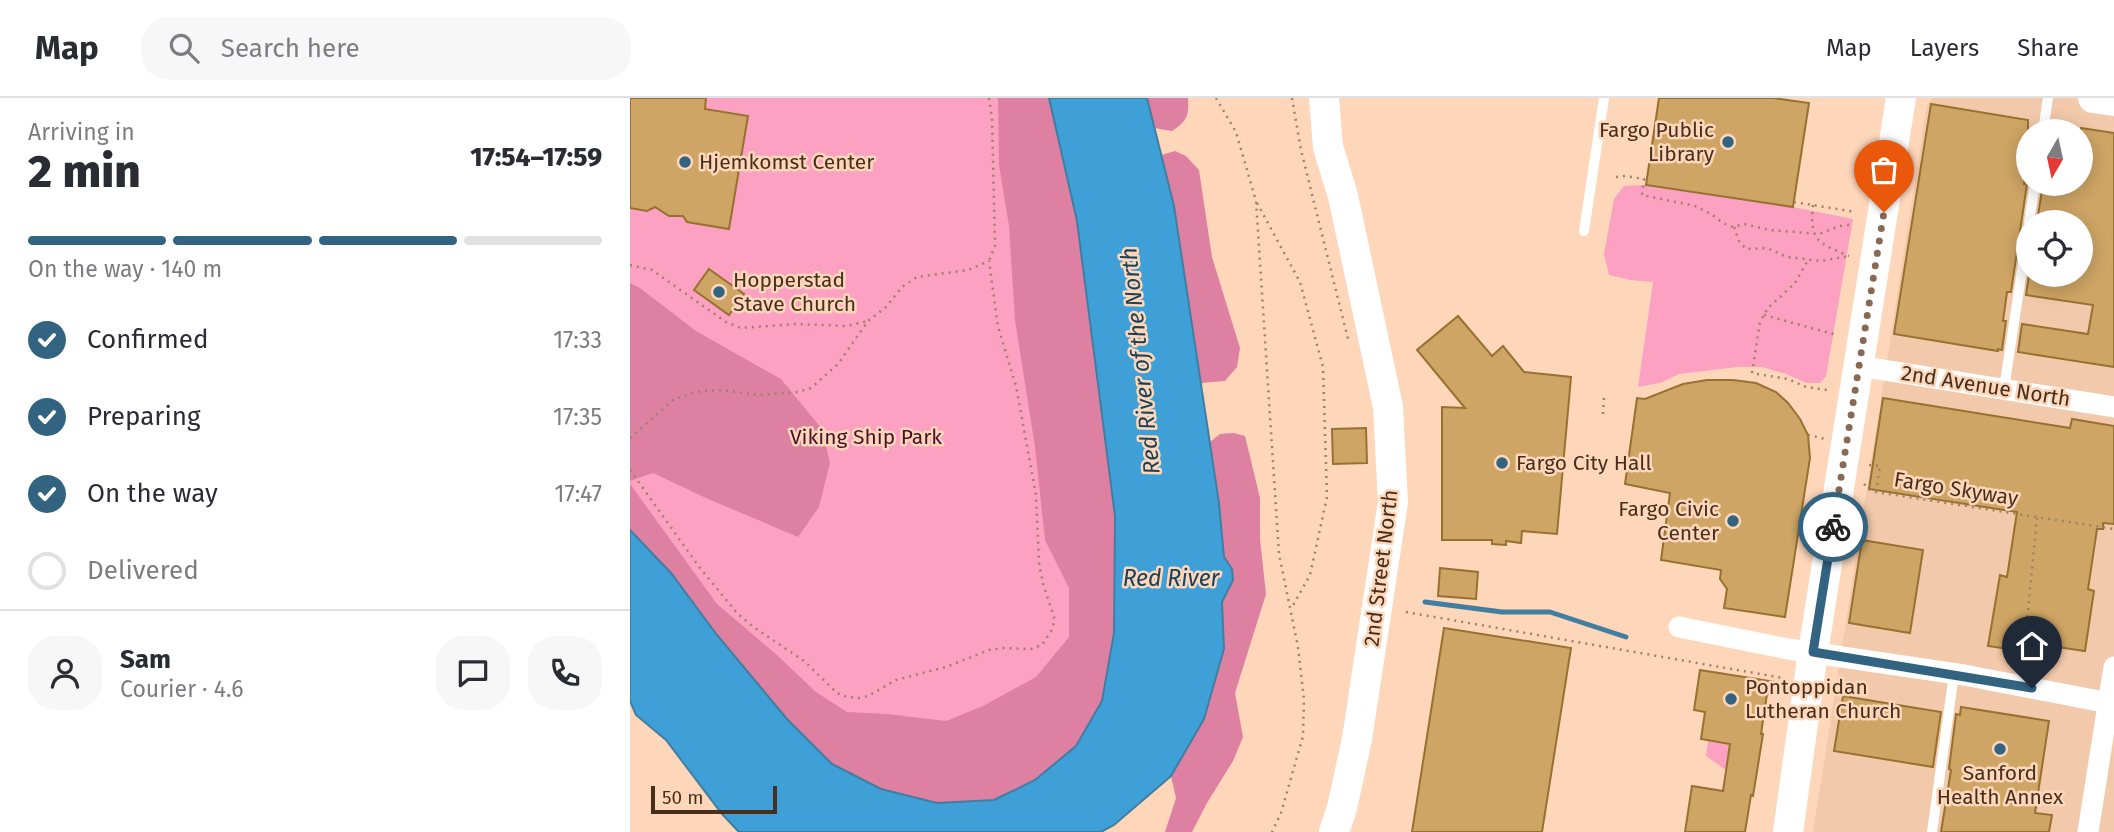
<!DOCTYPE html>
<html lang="en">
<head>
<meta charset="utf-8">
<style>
  :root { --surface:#fff; --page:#f7f7f7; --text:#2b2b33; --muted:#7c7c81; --line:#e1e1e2; --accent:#326381 }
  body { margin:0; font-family:"Fira Sans",sans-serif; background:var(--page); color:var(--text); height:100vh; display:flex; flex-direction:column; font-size:26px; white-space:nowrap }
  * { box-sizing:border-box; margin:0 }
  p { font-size:23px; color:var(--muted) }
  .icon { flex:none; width:38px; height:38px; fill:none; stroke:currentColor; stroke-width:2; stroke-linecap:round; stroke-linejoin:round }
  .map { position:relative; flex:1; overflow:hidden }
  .sheet { display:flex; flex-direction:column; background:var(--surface); width:630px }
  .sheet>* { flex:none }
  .needle { width:46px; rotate:189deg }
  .fabs { position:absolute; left:1386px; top:21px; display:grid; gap:14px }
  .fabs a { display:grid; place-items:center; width:77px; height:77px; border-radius:50%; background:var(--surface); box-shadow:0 4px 18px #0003; font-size:35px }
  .scale { position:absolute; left:21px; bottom:18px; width:126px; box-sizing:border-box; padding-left:7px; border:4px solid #472f1c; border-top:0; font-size:19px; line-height:24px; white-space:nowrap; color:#472f1c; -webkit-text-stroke:5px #fed7bb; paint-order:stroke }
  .pin { position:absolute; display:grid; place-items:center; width:60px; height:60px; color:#fff; margin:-72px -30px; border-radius:50% 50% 50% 0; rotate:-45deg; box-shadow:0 0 7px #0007 }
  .pin .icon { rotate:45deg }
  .courier { position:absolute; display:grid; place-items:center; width:70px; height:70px; margin:-35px; border:5px solid #326381; border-radius:50%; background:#fff; color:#222; box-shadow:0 2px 9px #0007 }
  .headline em { font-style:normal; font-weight:800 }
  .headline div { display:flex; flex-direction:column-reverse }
  .headline { display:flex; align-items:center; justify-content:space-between; height:119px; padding:0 28px }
  h1 { font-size:46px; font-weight:800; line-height:52px }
  .bar { display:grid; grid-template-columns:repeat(4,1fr); gap:10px 7px; align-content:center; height:84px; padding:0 28px }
  .bar i { height:9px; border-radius:5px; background:var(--line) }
  .bar .active { background:var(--accent) }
  .bar p { grid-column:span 4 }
  .line { display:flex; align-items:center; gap:18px; padding:0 28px; border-top:2px solid var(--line) }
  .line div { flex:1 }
  .round { display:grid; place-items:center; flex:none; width:74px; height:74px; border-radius:28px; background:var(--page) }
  ol { padding:0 28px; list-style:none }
  li { display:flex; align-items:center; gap:21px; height:77px }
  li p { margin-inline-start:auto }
  li .icon { padding:7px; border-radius:50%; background:var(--accent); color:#fff; stroke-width:4 }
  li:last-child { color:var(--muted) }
  li i { width:38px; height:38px; border:4px solid var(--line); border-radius:50% }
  header { display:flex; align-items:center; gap:42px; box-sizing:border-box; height:98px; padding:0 35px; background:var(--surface); border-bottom:2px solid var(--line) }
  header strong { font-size:33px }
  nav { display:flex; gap:38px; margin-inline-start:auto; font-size:24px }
  .search { width:490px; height:63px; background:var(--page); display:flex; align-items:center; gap:18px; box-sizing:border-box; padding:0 24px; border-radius:28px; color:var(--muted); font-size:26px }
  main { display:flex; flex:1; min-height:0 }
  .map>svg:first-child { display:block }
  .built { fill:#f2c9aa; fill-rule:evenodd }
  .green { fill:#fca1c1 }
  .forest { fill:#de80a2 }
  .water { fill:#3ea0d7; stroke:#417e9f; stroke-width:2 }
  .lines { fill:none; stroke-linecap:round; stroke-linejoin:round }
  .stream { stroke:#417e9f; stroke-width:5 }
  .building { fill:#cfa565; stroke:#987130; stroke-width:2 }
  .path { stroke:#a08069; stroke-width:2.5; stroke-dasharray:2 5; stroke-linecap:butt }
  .lane { stroke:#fff; stroke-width:10 }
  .street { stroke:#fff; stroke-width:21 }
  .secondary { stroke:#fff; stroke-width:30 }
  .done { stroke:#876a54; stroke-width:7; stroke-dasharray:0 12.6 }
  .route { stroke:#326381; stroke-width:9 }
  .poi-dot { fill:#326381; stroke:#fed7bb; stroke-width:2.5 }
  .labels { text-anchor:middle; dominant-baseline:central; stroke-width:5; stroke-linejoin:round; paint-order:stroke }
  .poi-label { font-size:21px; fill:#472f1c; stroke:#fed7bb; text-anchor:start }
  .street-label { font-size:21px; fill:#472f1c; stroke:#fed7bb }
  .park-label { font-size:21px; fill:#4b102a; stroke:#fed7bb }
  .water-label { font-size:23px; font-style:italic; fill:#194259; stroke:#fed7bb }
</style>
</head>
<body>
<header>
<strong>Map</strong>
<div class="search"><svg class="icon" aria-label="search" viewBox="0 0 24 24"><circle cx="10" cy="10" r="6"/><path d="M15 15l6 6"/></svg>Search here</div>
<nav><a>Map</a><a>Layers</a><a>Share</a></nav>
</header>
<main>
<section class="sheet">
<div class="headline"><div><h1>2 min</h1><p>Arriving in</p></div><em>17:54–17:59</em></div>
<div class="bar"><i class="active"></i><i class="active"></i><i class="active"></i><i></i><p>On the way · 140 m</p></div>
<ol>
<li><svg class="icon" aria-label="check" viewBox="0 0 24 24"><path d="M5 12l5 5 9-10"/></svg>Confirmed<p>17:33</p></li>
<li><svg class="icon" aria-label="check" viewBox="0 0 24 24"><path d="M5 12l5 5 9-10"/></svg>Preparing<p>17:35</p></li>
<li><svg class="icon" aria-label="check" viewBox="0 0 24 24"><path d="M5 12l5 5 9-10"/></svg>On the way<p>17:47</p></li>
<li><i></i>Delivered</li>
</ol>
<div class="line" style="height:126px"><a class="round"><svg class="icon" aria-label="person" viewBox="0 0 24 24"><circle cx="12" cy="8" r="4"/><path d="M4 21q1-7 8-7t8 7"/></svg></a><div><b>Sam</b><p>Courier · 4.6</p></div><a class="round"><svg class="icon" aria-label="chat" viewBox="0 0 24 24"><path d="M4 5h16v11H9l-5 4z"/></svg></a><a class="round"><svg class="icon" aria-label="phone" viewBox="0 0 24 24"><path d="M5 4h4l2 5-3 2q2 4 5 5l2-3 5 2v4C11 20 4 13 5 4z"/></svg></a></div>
</section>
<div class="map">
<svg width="1484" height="734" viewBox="0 0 1484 734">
  <rect width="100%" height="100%" fill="#fed7bb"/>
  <!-- built -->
  <path class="built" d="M1302,0H1484V734H1183L1297,7ZM1398,33H1451V86H1398ZM1398,124H1451V177H1398Z"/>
  <!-- green -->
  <path class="green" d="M0,0H419L447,123L485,418L484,535L307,705L41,475L0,432Z
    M1016,87L1163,109L1223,121L1196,278L1190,285H1177L1156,276L1132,269H1107L1049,276L1030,285L1008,289L1023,184L1000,182L979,177L974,156L984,101L994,88Z
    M1078,642L1100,646L1096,672L1076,658Z"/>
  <!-- forest -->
  <path class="forest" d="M368,0H419L447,123L485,418L484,535L472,603L446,648L405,682L364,702L307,705L251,691L202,666L157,621L87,537L41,475L0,432V386L87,506L148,558L186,594L217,614L257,616L316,623L353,608L406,579L439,539V490L415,442L405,349L385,222L379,128L369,67Z
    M517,0H558C559,18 557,23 542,33L524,30Z
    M545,53L556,58L569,72L582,159L610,250L607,269L595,283L571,285L544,108L531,57Z
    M0,185L10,190L66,233L151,281L192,331L200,365L189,409L168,439L76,400L23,375L0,383Z
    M604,335L615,338L630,400V441L636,496L605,595L613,639L603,663L577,705L562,734H535L546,700L541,678L574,621L594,551L592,504L603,482L602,471L594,459L589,405L580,344L590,336Z"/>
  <!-- water -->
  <path class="water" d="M419,0H517L544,108L589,405L594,459L602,471L603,482L592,504L594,551L574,621L541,678L484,727L471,734H109L92,716L36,642L6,617L0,603V432L41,475L87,537L157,621L202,666L251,691L307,705L364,702L405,682L446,648L472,603L484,535L485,418L447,123Z"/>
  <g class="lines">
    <!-- stream -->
    <path class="stream" d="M795,504L872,514H920L996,539"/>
  </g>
  <!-- building -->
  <path class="building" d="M0,0H76L75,11L118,18L99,131L57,124L53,118H39L25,109L17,113L0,110Z
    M1029,0H1143L1179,5L1163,109L1016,87Z
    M1301,6L1398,22V61L1394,86H1397L1381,194H1377L1373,223H1376L1372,252L1368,251V253L1264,236Z
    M1451,30L1484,35V269L1388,254L1392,226L1458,236L1463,207L1396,197L1399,177H1451V124H1407L1413,86H1451Z
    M79,171L114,196L99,217L64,192Z
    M828,218L862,258L873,248L894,274L941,279L927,436L892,433L891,445L876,443V447L862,446V442H812V309L835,310L787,252Z
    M1077,282H1103L1126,285L1146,294L1158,305L1170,321L1178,337L1180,360L1155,519L1094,510L1097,491L1090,481L1091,472L1031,462L1040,395L995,386L1007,300L1015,301L1053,286Z
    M1253,300L1440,330L1442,321L1484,328V426L1473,425V431H1467L1458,491L1464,493L1455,553L1400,545L1399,554L1358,548L1370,477L1377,479L1387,414L1239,391Z
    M736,330L737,365L703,366L702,331Z
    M1232,442L1293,452L1280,535L1219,525Z
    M810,470L848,474L846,501L808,498Z
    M814,530L941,550L912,734H782Z
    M1070,572L1146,584L1144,597L1137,596L1131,636H1133L1123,698L1121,697L1115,734H1055L1062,688L1093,693L1100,646L1071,641L1075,614L1064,612Z
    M1213,598L1311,614L1303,669L1204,653Z
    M1331,609L1419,623L1405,715L1422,717L1419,734H1311L1321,672L1319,671L1326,616L1330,617Z"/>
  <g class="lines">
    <!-- path -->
    <path class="path" d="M359,0L362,20L365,148L359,163
      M586,0L606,34L626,103L649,456L668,549L674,602L673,638L651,715L642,734
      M662,0L671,52L718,241
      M986,79L995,78L1014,81L1012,97L1065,108L1081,116L1093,125L1103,129L1114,126L1140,132L1189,136L1210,128L1224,126
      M1164,104L1226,114
      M627,105L670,184L693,269L697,399L680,477L661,511
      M1183,107C1179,144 1189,145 1219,158
      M1104,129L1109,143L1116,151L1137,150L1157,159L1191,163L1219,158
      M0,167L22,172L96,224L111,230L167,226L217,228L238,223
      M1134,217L1207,237
      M1122,275L1130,224L1138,210L1165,185L1178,162
      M1127,276L1158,281L1176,289L1197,292
      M973,316L974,299
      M1178,337L1192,340L1194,342
      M0,340L44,301L71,293L93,292L128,297L168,294L181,290L208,266L238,223L255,210L272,189L287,179L338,172L359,163
      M1239,367L1250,368L1246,394
      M0,372L70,470L107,515L122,528L174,563L207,595L217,599L228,600L238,598L266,582L316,569L359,552L374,550L401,551L412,547L423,530L424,519L413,486L409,465L406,397L386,288L368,229L359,163
      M1234,386L1241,393L1246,394L1484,431
      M776,514L1153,580
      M1394,554L1407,420"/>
    <!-- lane -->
    <path class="lane" d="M1413,33L1418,0
      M1399,124L1405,86
      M954,133L974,0
      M1374,291L1398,132
      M1302,734L1324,576"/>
    <!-- street -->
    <path class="street" d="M1229,268L1484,309
      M1049,529L1158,551L1334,577L1484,606
      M1458,734L1484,569"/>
    <!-- secondary -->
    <path class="secondary" d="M694,0L698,49L713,98L758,309L763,404L727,641L712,710L704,734
      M1463,0L1484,3
      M1158,734L1183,554L1271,0"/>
  </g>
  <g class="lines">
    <!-- done -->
    <path class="done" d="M1203,429L1254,114"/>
    <!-- route -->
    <path class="route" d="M1203,429L1183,554L1402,590"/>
  </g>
  <!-- markers -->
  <g class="poi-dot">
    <circle cx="1098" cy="44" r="7"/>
    <circle cx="55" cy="64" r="7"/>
    <circle cx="89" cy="194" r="7"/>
    <circle cx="872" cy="365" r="7"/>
    <circle cx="1103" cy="423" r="7"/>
    <circle cx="1101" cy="601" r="7"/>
    <circle cx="1370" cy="651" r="7"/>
  </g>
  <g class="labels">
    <!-- poi labels -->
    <g class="poi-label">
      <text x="1084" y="32" text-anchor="end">Fargo Public<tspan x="1084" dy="24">Library</tspan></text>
      <text x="69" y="64">Hjemkomst Center</text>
      <text x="103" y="182">Hopperstad<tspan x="103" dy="24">Stave Church</tspan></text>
      <text x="886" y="365">Fargo City Hall</text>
      <text x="1089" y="411" text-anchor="end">Fargo Civic<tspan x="1089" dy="24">Center</tspan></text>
      <text x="1115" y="589">Pontoppidan<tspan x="1115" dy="24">Lutheran Church</tspan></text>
      <text x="1370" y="675" text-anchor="middle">Sanford<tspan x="1370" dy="24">Health Annex</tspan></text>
    </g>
    <!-- street labels -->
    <g class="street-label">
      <text transform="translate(1356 288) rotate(9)">2nd Avenue North</text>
      <text transform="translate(1326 391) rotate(9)">Fargo Skyway</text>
      <text transform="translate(751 470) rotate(-83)">2nd Street North</text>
    </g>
    <!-- park labels -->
    <g class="park-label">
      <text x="236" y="339">Viking Ship Park</text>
    </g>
    <!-- water labels -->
    <g class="water-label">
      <text transform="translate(510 263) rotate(-96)">Red River of the North</text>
      <text x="541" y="480">Red River</text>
    </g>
  </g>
</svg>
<div class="fabs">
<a><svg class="needle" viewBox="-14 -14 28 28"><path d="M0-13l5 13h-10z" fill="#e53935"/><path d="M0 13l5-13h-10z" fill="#7c7c81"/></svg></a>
<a><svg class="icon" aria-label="locate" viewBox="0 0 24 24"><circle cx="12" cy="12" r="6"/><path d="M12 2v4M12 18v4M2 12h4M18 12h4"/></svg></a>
</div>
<div class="scale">50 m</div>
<div class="pin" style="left:1254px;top:114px;background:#ea580c"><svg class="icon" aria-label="bag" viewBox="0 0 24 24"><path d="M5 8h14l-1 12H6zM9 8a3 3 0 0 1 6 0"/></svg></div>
<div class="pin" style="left:1402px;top:590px;background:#1f2937"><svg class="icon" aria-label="home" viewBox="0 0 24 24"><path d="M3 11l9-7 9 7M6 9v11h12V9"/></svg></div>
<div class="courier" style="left:1203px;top:429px"><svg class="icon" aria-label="bike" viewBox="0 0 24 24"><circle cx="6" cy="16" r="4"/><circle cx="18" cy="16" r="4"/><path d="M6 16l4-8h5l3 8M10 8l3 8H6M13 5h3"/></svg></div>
</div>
</main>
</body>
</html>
